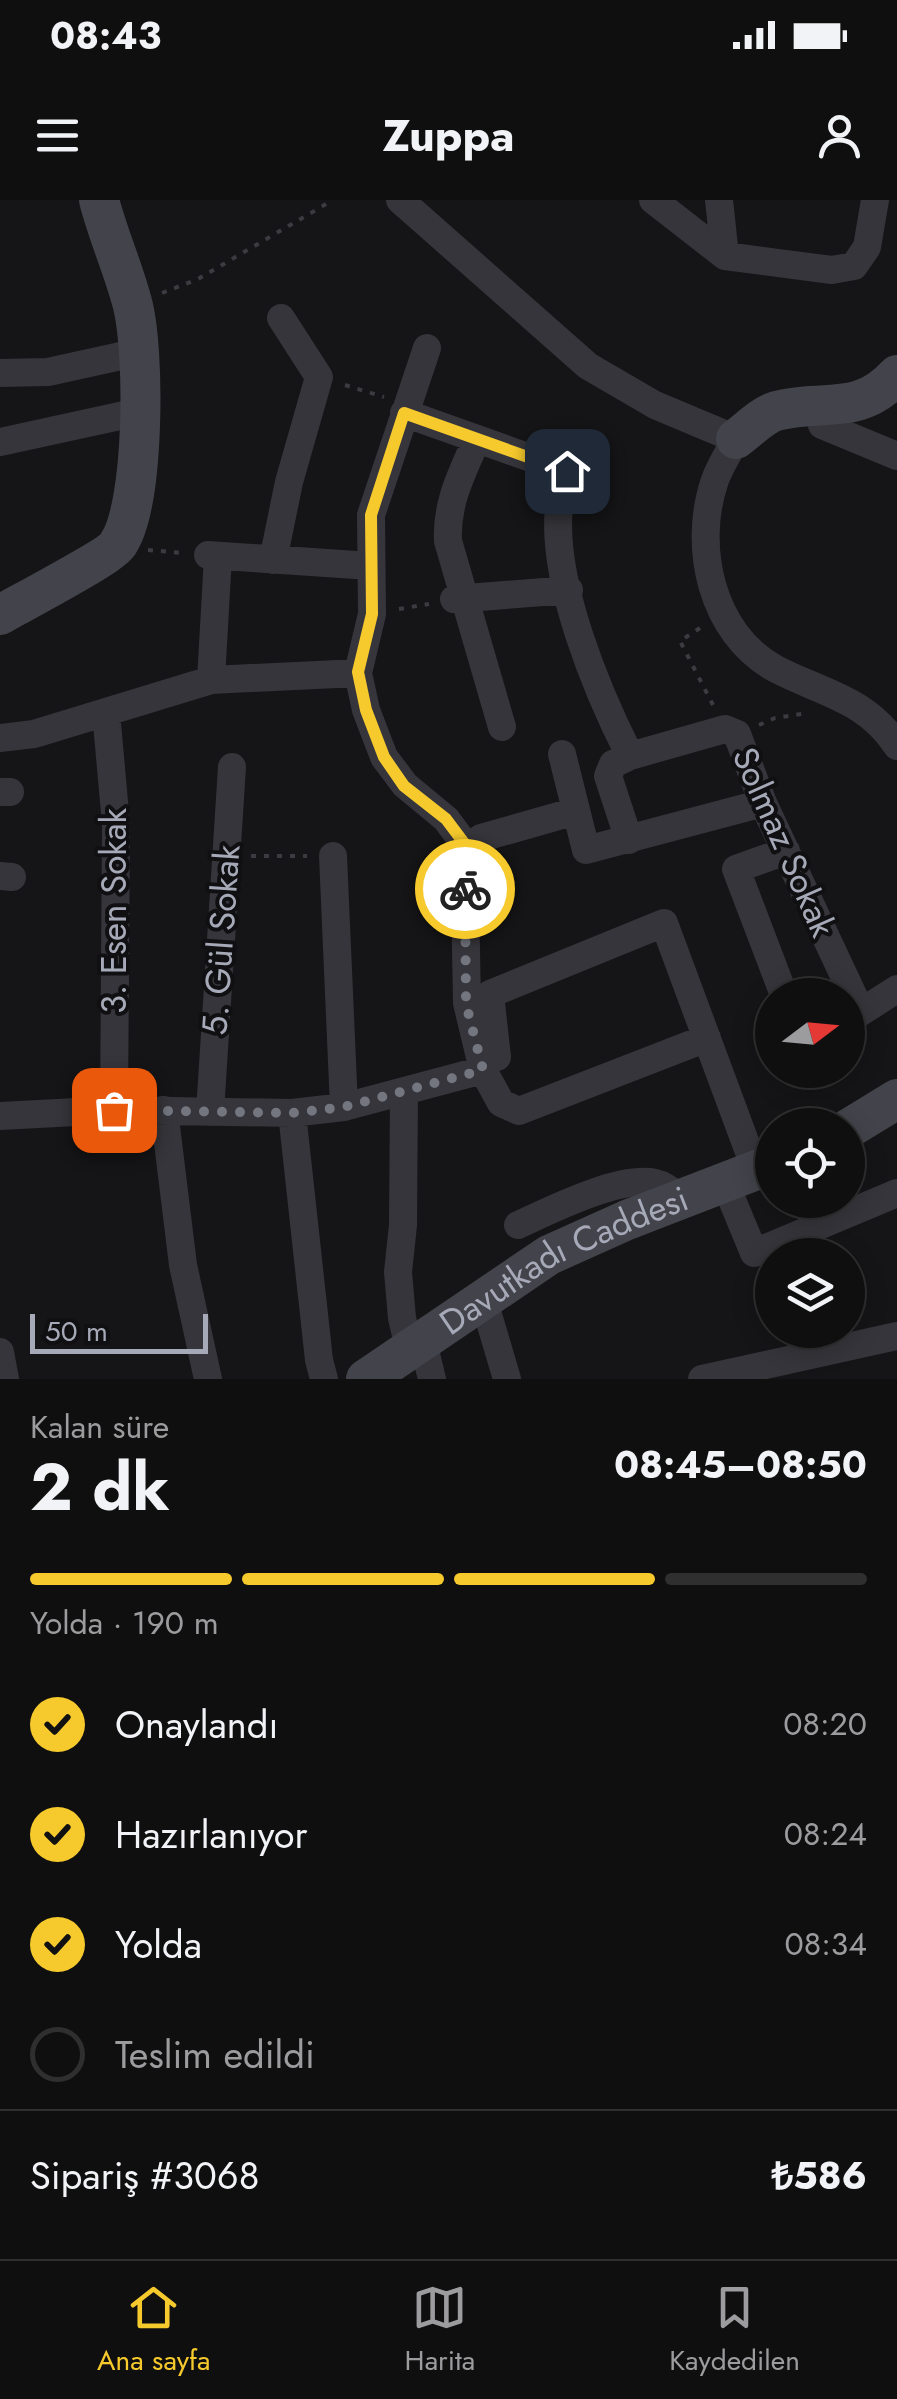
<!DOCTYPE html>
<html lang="tr">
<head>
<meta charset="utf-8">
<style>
  :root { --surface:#100f10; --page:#191819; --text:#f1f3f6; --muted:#9c9c9f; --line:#302f30; --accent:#f6ca2d }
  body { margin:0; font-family:Jost,sans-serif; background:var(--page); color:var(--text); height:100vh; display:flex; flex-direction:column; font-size:38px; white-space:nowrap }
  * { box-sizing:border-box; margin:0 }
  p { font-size:32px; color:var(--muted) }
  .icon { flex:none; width:55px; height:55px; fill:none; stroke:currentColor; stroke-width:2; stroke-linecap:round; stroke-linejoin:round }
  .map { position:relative; height:1179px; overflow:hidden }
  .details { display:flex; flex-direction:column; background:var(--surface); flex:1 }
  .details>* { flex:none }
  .needle { width:65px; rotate:74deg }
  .buttons { position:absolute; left:755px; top:778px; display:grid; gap:20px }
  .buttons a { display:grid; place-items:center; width:110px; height:110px; border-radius:50%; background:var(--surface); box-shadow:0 5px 25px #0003,0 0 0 2px var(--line); font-size:50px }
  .scale { position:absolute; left:30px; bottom:25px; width:178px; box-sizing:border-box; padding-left:10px; border:5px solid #a6a9b7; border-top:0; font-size:28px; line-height:35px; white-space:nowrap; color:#a6a9b7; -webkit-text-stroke:8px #100f11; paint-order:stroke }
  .pin { position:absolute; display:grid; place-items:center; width:85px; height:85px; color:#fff; margin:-42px; border-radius:20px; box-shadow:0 5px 15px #0006 }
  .courier { position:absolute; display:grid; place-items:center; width:100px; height:100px; margin:-50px; border:8px solid #f6ca2d; border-radius:50%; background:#fff; color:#222; box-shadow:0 2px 12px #0007 }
  .overview em { font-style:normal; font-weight:700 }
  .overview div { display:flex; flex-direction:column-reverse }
  .overview { display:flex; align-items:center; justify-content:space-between; height:170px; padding:0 30px }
  h1 { font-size:65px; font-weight:700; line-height:75px }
  .bar { display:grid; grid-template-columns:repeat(4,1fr); gap:15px 10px; align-content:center; height:120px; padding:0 30px }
  .bar i { height:12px; border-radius:8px; background:var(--line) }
  .bar .current { background:var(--accent) }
  .bar p { grid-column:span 4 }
  .line { display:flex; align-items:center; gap:25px; padding:0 30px; border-top:2px solid var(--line) }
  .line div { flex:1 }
  ol { padding:0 30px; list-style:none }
  li { display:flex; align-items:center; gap:30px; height:110px }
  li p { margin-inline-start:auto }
  li .icon { padding:10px; border-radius:50%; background:var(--accent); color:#111; stroke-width:4 }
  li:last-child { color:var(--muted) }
  li i { width:55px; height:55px; border:5px solid var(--line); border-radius:50% }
  .status { display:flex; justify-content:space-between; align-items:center; height:70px; padding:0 50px; background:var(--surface); direction:ltr }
  .status svg { height:28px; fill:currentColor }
  header { display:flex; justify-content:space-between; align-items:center; height:130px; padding:0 30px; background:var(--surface); font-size:45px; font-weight:700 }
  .tab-bar { display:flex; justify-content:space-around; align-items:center; height:140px; border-top:2px solid var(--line); background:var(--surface); font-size:28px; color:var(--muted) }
  .tab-bar a { display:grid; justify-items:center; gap:5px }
  .tab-bar .current { color:var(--accent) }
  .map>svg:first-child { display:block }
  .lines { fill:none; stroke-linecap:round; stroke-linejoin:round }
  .path { stroke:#3b3c42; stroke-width:4; stroke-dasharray:5 8; stroke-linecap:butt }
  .minor { stroke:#35353b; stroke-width:28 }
  .secondary { stroke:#43444b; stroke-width:40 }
  .done { stroke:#73757f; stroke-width:10; stroke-dasharray:0 18 }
  .route { stroke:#f6ca2d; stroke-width:12 }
  .labels { text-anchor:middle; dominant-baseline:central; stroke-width:8; stroke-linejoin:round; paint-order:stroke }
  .street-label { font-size:35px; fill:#a6a9b7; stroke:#100f11 }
</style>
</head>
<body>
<div class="status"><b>08:43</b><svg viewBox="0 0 49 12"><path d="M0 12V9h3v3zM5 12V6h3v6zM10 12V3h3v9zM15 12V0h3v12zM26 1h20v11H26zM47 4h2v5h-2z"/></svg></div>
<header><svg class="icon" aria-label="menu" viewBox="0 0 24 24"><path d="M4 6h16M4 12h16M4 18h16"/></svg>Zuppa<svg class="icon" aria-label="person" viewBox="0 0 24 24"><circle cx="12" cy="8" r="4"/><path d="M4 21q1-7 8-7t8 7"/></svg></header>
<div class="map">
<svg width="897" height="1179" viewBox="0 0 897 1179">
  <rect width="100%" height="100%" fill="#151416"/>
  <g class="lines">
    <!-- path -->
    <path class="path" d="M162,93L198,79L333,0
      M345,185L384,197
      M148,350L183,353
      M399,409L429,404
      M700,428L680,441L713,505
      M759,525L775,518L808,513
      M251,656H307"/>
    <!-- minor -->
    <path class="minor" d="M400,0L588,166L655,205L736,239C729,252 720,266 715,280C692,346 711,434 776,469C822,493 867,499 897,546
      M653,0L725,56L832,70L854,66L867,47L875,0
      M719,0L725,56
      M427,148L371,315L372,414L358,473L366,510L384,557L405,585L446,619L464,643L467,803L483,870L501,903L519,911L707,838
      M0,173L48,172L139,152
      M404,213L567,271
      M822,225L897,256
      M477,239C462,273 446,303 448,341L502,527
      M0,242L138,212
      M571,255C567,272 561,290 559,307C551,381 597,491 630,556L613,564L608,576L629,640
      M208,355L371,366
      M273,360L289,282L319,177L281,118
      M454,399L569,390
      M211,480L218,356
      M106,512L116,624L114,910
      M0,538L34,534L211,480L358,473
      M562,554L586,650L763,603
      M630,556L725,529L737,534L763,603L861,812L897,789
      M0,592H10
      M481,638L576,611
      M333,656L344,907
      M0,676L12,677
      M784,795L736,669L786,651
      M497,857L490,794L664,723L756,971
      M404,891L403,1025L398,1072L402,1118L409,1148
      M164,910L183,1065L208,1179
      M210,912L232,567
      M292,913L319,1160L324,1179
      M0,916L114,910L292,913L344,907L483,870
      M725,983L754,1053L897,993
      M518,1025C551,1010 620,975 655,983C665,985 674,993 683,999
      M483,1098L507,1179
      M422,1138L432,1179
      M0,1152L5,1179
      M702,1179L897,1136"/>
    <!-- secondary -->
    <g class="secondary">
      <path d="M736,239C748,230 763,215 776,211C824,198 857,218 897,175"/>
      <path d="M0,415C19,404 111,356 118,344C145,305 145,149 132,102C123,68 108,35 99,0"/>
      <path d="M848,929L897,899"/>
      <path id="s1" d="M366,1179L549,1055L627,1020L772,964"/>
    </g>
  </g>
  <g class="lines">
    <!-- done -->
    <path class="done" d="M114,910L292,913L344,907L483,870L466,804L465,689"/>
    <!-- route -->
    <path class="route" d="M465,689L464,643L446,619L404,586L384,557L366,510L358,472L372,414L371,315L404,213L567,271"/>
  </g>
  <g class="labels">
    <!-- street labels -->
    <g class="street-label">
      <text transform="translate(784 642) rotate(66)">Solmaz Sokak</text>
      <text transform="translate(114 711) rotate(-90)">3. Esen Sokak</text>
      <text transform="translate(221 740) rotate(-86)">5. Gül Sokak</text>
      <text stroke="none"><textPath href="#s1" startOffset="232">Davutkadı Caddesi</textPath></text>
    </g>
  </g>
</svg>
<div class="buttons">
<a><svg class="needle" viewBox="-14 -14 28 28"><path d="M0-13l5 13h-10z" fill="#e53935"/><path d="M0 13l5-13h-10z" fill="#9c9c9f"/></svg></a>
<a><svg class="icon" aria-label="locate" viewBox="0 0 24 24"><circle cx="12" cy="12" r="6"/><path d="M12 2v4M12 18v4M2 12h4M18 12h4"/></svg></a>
<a><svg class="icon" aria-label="layers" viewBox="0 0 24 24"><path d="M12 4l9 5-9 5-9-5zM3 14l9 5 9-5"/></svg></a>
</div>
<div class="scale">50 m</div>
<div class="pin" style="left:114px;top:910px;background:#ea580c"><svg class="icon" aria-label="bag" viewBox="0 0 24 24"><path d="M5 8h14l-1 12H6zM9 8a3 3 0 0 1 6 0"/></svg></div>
<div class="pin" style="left:567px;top:271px;background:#1f2937"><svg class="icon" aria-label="home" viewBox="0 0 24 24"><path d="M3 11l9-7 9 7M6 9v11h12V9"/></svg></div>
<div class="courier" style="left:465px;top:689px"><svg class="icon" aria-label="bike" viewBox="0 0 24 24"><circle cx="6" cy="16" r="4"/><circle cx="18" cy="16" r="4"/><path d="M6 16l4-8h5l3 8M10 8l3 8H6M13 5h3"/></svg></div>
</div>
<section class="details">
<div class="overview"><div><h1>2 dk</h1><p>Kalan süre</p></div><em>08:45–08:50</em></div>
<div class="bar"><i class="current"></i><i class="current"></i><i class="current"></i><i></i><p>Yolda · 190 m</p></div>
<ol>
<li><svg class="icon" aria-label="check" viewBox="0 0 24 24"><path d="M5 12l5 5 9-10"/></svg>Onaylandı<p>08:20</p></li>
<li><svg class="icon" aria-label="check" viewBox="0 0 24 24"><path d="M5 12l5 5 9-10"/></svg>Hazırlanıyor<p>08:24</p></li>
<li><svg class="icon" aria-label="check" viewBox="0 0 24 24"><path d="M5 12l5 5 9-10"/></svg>Yolda<p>08:34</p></li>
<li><i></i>Teslim edildi</li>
</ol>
<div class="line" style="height:130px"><div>Sipariş #3068</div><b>₺586</b></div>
</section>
<nav class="tab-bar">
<a class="current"><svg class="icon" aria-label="home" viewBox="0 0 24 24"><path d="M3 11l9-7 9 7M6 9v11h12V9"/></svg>Ana sayfa</a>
<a><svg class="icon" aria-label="map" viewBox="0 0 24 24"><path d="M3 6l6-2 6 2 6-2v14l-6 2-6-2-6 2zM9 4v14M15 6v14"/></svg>Harita</a>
<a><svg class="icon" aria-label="saved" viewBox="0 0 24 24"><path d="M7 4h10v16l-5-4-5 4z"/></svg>Kaydedilen</a>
</nav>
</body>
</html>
